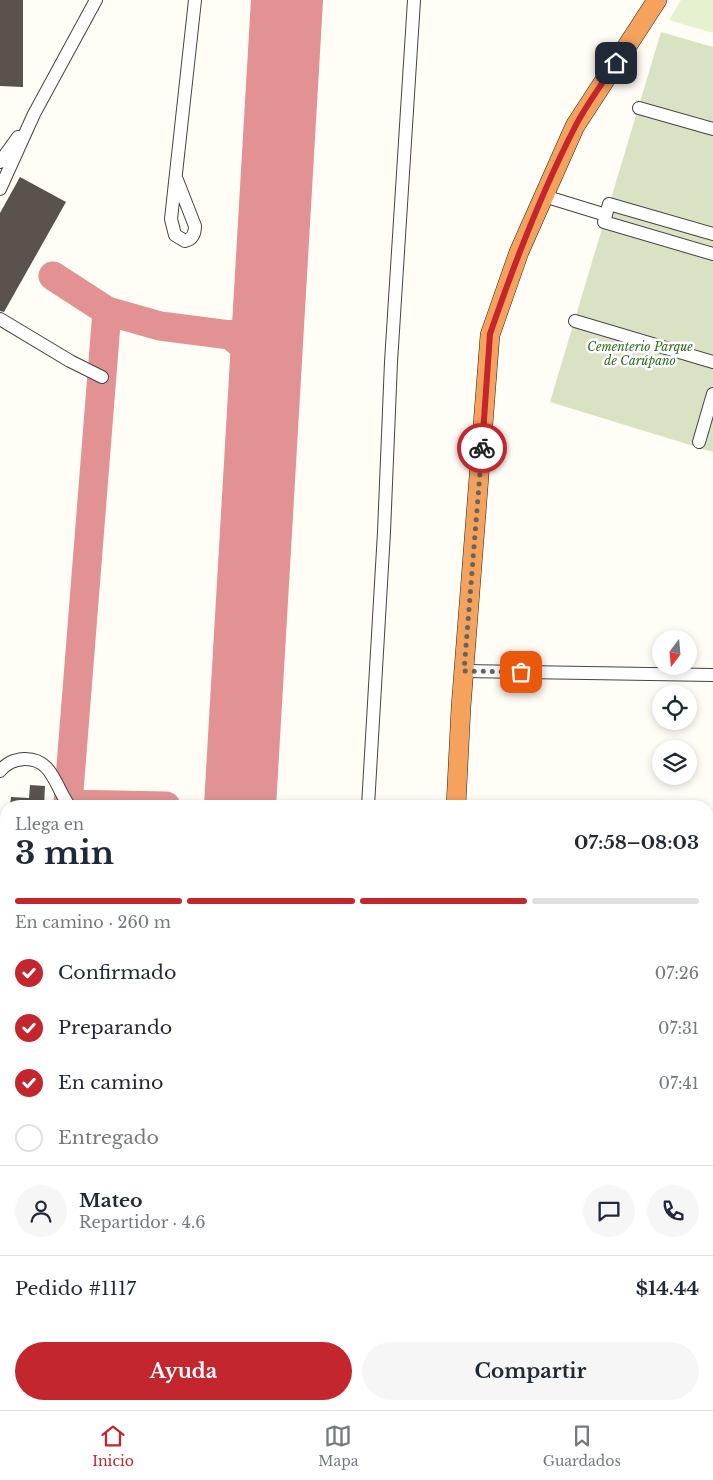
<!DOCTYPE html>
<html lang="es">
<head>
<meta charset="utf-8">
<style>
  :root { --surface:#fff; --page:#f6f6f7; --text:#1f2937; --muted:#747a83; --line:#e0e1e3; --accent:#c4262e }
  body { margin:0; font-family:"Libre Baskerville",serif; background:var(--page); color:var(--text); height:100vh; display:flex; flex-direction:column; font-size:19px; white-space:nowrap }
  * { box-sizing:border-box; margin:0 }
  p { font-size:16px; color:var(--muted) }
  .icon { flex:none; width:28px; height:28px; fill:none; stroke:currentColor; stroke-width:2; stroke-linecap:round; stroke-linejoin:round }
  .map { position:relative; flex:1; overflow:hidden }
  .sheet { position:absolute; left:0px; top:800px; width:714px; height:610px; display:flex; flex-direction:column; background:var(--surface); border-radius:20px 20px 0 0; box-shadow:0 2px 8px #0003 }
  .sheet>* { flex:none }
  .needle { width:32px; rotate:196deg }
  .controls { position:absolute; left:652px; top:630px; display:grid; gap:10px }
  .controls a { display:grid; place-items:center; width:45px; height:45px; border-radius:50%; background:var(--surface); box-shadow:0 2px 8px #0003; font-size:25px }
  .pin { position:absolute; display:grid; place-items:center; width:42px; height:42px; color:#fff; margin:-21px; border-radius:10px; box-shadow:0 2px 8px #0006 }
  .courier { position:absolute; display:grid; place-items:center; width:50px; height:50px; margin:-25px; border:4px solid #c4262e; border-radius:50%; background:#fff; color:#222; box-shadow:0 1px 6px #0007 }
  .overview em { font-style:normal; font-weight:700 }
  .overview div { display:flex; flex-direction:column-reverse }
  .overview { display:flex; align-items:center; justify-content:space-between; height:85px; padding:0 15px }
  h1 { font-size:32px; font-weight:700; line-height:38px }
  .bar { display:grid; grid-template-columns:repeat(4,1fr); gap:8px 5px; align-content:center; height:60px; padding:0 15px }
  .bar i { height:6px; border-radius:4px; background:var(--line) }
  .bar .current { background:var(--accent) }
  .bar p { grid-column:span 4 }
  .line { display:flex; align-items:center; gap:12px; padding:0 15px; border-top:1px solid var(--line) }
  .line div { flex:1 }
  .round { display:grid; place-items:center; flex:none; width:52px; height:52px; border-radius:26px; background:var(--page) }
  ol { padding:0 15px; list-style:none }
  li { display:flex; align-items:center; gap:15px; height:55px }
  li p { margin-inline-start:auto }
  li .icon { padding:5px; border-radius:50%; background:var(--accent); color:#fff; stroke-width:4 }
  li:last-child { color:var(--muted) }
  li i { width:28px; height:28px; border:2px solid var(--line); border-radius:50% }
  .primary-button { display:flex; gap:10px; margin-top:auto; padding:10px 15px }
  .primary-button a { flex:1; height:58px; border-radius:30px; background:var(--accent); color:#fff; font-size:20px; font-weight:700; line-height:58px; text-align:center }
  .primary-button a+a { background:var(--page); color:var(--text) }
  .tab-bar { display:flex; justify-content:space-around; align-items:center; height:70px; border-top:1px solid var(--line); background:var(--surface); font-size:14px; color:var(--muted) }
  .tab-bar a { display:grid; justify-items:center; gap:2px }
  .tab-bar .current { color:var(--accent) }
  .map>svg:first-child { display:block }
  .cemetery { fill:#d9e3c4 }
  .pitch { fill:#e6f2cf }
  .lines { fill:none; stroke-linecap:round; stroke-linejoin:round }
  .taxiway { stroke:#e29292; stroke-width:29 }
  .runway { stroke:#e29292; stroke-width:72 }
  .building { fill:#5a524d }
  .minor-casing { stroke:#444; stroke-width:14 }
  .highway-casing { stroke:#222; stroke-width:20 }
  .minor { stroke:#fff; stroke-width:12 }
  .highway { stroke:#f5a25d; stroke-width:19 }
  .done { stroke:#646461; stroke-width:5; stroke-dasharray:0 9 }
  .route { stroke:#c4262e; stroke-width:6 }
  .labels { text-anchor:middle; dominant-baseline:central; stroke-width:5; stroke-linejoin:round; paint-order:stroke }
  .park-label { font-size:12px; font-style:italic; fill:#2f6b1f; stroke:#fff }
</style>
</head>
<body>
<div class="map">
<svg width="713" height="1410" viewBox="0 0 713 1410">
  <rect width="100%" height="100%" fill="#fffdf5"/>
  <!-- cemetery -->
  <path class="cemetery" d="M661,32L713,47V452L550,402Z"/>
  <!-- pitch -->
  <path class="pitch" d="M681,0H713V33L669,20Z"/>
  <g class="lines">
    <!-- taxiway -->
    <path class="taxiway" d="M53,276L107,311L160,326L230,335
      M107,311L68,804L166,806
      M266,372L256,356L230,335C249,332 257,323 269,308"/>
    <!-- runway -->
    <path class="runway" d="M240,806L287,0
      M205,1410V1404"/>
  </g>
  <!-- building -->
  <path class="building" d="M0,0H23V87L0,86Z
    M20,177L66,202L4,312L0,311V213Z
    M30,785L45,786L44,806H10L11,797L29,798Z"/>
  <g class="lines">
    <!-- minor casing -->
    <g class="minor-casing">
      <path id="minor" d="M639,108L713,129
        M0,162L18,137
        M177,180L195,226C195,233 193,239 185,241L175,235L171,219L195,0
        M0,189L34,114L96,0
        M544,196L606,215
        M713,234L609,204L604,222L713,254
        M0,319L70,361L102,377
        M575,321L713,362
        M699,442L713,394
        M464,671L713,675
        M0,771C7,763 13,760 24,759C52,758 55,786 68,804
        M368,806L384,532L391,362L414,0
        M0,888L6,903
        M708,982H713
        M708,1015H713
        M708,1071H713
        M708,1128L713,1129
        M708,1189H713
        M708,1266L713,1263
        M708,1365L713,1368
        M0,1374L6,1375
        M71,1410L72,1404
        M330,1410L331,1404
        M494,1410L495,1404"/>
    </g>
    <!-- highway casing -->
    <g class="highway-casing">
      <path id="highway" d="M456,806L461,707L490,335L519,252L575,126L657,0
        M0,970L6,982
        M0,1004L6,1017
        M29,1410V1404
        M48,1410V1404
        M423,1410V1404"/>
    </g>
    <!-- minor -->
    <use href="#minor" class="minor"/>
    <!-- highway -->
    <use href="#highway" class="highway"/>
  </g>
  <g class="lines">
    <!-- done -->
    <path class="done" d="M482,448L464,671L521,672"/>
    <!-- route -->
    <path class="route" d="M482,448L490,334C514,264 541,193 575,127C586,105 602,84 616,63"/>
  </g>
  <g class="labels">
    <!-- park labels -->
    <g class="park-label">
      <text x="640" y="346">Cementerio Parque<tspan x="640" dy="14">de Carúpano</tspan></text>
    </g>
  </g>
</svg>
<div class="controls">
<a><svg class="needle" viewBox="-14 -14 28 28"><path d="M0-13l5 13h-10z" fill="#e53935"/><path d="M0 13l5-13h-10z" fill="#747a83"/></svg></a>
<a><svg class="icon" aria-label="locate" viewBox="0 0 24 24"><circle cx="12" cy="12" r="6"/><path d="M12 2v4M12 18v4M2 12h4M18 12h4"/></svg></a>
<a><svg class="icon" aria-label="layers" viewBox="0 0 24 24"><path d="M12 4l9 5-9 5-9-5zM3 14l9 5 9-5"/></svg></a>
</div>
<div class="pin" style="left:521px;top:672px;background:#ea580c"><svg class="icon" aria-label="bag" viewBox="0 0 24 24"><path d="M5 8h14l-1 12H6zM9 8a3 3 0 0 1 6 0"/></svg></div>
<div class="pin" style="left:616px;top:63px;background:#1f2937"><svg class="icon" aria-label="home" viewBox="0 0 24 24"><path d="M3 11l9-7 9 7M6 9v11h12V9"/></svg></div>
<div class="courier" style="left:482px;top:448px"><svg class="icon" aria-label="bike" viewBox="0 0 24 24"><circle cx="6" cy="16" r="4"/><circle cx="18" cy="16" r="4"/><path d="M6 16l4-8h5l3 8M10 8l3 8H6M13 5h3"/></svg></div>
<section class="sheet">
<div class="overview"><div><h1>3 min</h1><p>Llega en</p></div><em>07:58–08:03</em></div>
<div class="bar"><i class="current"></i><i class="current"></i><i class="current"></i><i></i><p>En camino · 260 m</p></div>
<ol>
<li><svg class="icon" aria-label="check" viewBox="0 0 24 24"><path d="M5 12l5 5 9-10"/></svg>Confirmado<p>07:26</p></li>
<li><svg class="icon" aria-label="check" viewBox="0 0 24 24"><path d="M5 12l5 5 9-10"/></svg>Preparando<p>07:31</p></li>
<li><svg class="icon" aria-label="check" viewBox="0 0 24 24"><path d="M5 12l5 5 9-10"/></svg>En camino<p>07:41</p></li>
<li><i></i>Entregado</li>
</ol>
<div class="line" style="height:90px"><a class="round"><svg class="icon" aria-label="person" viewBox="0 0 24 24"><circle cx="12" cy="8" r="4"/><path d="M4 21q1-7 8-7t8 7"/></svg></a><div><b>Mateo</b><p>Repartidor · 4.6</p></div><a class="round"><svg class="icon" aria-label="chat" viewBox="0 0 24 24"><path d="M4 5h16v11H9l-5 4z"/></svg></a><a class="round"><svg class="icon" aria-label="phone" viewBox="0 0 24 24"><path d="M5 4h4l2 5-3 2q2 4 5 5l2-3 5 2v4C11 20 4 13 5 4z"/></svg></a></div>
<div class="line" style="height:65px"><div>Pedido #1117</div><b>$14.44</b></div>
<div class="primary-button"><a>Ayuda</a><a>Compartir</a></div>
</section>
</div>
<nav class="tab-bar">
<a class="current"><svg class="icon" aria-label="home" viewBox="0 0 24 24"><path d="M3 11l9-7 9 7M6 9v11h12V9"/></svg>Inicio</a>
<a><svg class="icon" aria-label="map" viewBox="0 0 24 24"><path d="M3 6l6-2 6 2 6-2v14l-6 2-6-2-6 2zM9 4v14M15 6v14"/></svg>Mapa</a>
<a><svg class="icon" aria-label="saved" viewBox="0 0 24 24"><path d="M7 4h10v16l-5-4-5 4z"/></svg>Guardados</a>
</nav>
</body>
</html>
